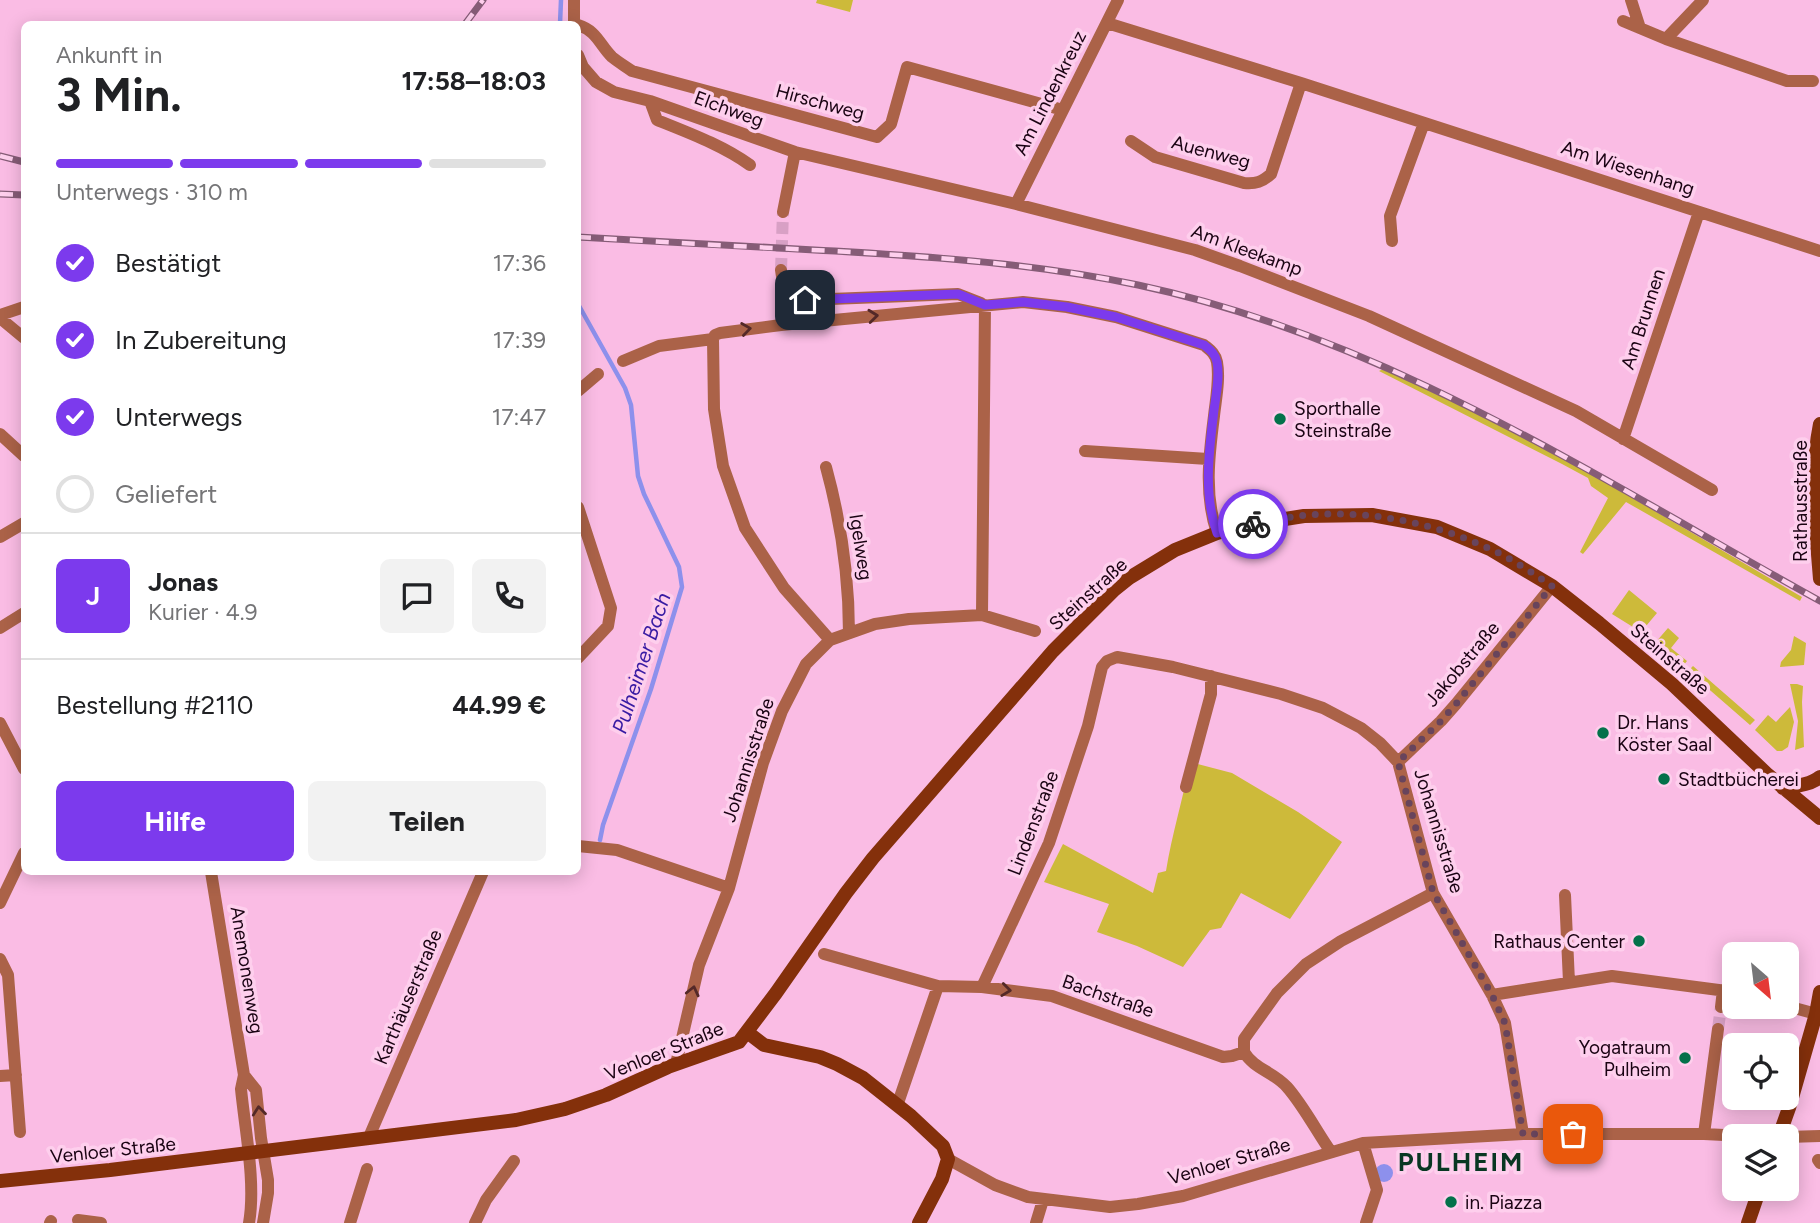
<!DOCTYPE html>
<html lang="de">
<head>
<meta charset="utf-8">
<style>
  :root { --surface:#fff; --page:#f2f2f2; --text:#202124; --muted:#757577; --line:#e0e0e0; --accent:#7c3aed }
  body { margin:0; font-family:Figtree,sans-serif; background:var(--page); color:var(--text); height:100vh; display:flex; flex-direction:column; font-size:26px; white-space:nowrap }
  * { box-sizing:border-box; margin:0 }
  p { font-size:23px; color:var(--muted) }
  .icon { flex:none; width:38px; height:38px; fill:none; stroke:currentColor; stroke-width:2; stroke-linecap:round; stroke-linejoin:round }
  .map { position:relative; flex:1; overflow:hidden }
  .sheet { position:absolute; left:21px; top:21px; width:560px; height:854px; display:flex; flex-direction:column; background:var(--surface); border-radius:10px; box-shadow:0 4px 18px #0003 }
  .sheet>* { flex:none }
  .needle { width:46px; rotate:152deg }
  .controls { position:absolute; left:1722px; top:942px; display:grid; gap:14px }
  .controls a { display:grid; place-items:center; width:77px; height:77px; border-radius:10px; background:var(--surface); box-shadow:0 4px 18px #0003; font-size:35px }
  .pin { position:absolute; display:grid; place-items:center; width:60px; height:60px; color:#fff; margin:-30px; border-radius:14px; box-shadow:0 4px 10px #0006 }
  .courier { position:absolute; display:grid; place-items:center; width:70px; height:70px; margin:-35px; border:5px solid #7c3aed; border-radius:50%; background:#fff; color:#222; box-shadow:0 2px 9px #0007 }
  .head em { font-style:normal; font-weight:700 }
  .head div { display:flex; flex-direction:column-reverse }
  .head { display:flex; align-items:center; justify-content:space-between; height:119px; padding:0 35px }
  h1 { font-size:46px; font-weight:700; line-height:52px }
  .bar { display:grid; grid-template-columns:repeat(4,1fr); gap:10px 7px; align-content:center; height:84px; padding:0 35px }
  .bar i { height:9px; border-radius:5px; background:var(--line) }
  .bar .on { background:var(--accent) }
  .bar p { grid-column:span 4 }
  .line { display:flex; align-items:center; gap:18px; padding:0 35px; border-top:2px solid var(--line) }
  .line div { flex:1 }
  .round { display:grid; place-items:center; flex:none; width:74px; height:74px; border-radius:10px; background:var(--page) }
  ol { padding:0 35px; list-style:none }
  li { display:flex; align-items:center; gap:21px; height:77px }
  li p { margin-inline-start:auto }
  li .icon { padding:7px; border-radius:50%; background:var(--accent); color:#fff; stroke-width:4 }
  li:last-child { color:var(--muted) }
  li i { width:38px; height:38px; border:4px solid var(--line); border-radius:50% }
  .cta { display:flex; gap:14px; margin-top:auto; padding:14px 35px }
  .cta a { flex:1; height:80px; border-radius:10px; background:var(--accent); color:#fff; font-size:28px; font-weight:700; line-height:80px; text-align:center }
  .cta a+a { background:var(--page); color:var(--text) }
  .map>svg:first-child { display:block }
  .green { fill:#cdba3a }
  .water { fill:#8d90ec }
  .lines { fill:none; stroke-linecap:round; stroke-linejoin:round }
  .stream { stroke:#8d90ec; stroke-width:4.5 }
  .street-tunnel { stroke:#d8a0c5; stroke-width:12; stroke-dasharray:12 6; stroke-linecap:butt }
  .street { stroke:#ab6248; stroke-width:12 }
  .secondary { stroke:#84300b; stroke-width:14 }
  .rail-casing { stroke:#865c77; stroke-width:7 }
  .rail { stroke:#fecfed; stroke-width:4.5; stroke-dasharray:13; stroke-linecap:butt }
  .oneway { stroke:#542928 }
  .done { stroke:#68445c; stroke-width:7; stroke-dasharray:0 12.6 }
  .route { stroke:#7c3aed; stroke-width:9 }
  .poi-dot { fill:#03714a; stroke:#fecfed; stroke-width:2.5 }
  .labels { text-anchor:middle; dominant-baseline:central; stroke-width:7; stroke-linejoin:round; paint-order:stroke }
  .street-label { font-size:19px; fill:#1a0313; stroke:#fecfed }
  .poi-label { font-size:19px; fill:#1a0313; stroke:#fecfed; text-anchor:start }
  .water-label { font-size:21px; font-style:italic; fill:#381ba3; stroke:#fecfed }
  .district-label { font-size:26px; font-weight:bold; letter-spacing:2px; fill:#093723; stroke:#fecfed }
</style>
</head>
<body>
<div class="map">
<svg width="1820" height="1223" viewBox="0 0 1820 1223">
  <rect width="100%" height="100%" fill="#fabce4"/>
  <!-- green -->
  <path class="green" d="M817,0H853L850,12L816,3Z
    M1383,369L1499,423L1607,483L1802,597L1800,601L1626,502L1583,554L1580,552L1608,498L1591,486L1588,478L1562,464L1379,371Z
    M1629,590L1657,613L1641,632L1612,614Z
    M1668,628L1679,638L1671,648L1687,661L1683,666L1655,643Z
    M1794,636L1806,643L1804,665L1780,667L1781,662L1791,650Z
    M1693,666L1755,720L1750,725L1688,671Z
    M1790,684H1797L1803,686L1802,702L1804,747L1795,750L1798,721Z
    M1790,707L1794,722L1788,747L1782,751H1777L1755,730L1768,715L1776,722Z
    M1190,762L1232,773L1298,812L1342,842L1290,919L1241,893L1221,928L1210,930L1183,967L1137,946L1097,932L1109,904L1044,882L1063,844L1153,893L1158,873L1166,871C1172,834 1183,799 1190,762Z"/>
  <!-- water -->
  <path class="water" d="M1375 1173a9 9 0 1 1 18 0a9 9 0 1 1-18 0Z"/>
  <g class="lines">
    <!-- stream -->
    <path class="stream" d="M560,24L561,0
      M578,304L625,388L631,405L638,476L644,494L679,567L682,587L651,689L603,825L600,840"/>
    <!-- street-tunnel -->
    <path class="street-tunnel" d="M781,270L783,212
      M1718,1029L1721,1007"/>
    <!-- street -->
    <path class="street" d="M1631,0L1640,28
      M1623,21L1666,39L1787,81H1813
      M1107,23L1301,83L1820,251
      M574,24V0
      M578,25C597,31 599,44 612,57C618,62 625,66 632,71L877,137L891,124L907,67L1063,110
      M1666,39L1703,0
      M578,55L583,67L596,82L614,92L650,101L795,152L1016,204L1195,250L1240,266L1369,316L1576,411L1712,490
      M650,101L657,120C689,133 722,145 750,165
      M1131,141L1155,157L1244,183C1256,184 1262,182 1271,174L1301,83
      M1016,204L1118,0
      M783,212L795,152
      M1392,241L1390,216L1424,123
      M781,270L784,289L788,297L805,300L958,294L981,303
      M0,315L24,307
      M0,318L24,338
      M713,339L714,409L723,466L745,528L784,588L830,640
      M623,361L659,346L713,339L715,335L720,333L781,325L1023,302L1067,307L1116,317L1204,345C1210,350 1215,353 1217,362C1220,379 1216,398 1214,416C1209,455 1204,495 1217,533
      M578,391L598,374
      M0,434L24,456
      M1623,439L1699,212
      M1085,451L1208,459
      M826,467C841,522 849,577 849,633
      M578,507L611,608L608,626L578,658
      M0,537L24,523
      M982,615L985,305
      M0,628L24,613
      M0,723L24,769
      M1398,762L1441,721L1456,704L1552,586
      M1186,787L1211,694V676
      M578,846L617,850L729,888
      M211,872L244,1075L241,1089C245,1130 256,1183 249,1223
      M1565,895L1569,982
      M0,903L24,853
      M824,954L938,986L982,987L1052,996L1223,1057L1232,1056L1244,1052
      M0,959L8,975L20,1132
      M982,987L1049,843L1088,726L1102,667L1107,661L1117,657L1173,667L1281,694L1323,708L1361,728L1380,743L1398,762L1433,893L1492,995L1505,1023L1523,1134
      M1492,995L1612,976L1734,992
      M1787,1006L1820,1015
      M1721,1007L1723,990
      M1244,1052V1039L1277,993L1306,964L1341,941L1433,893
      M1244,1052C1254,1069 1274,1072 1287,1087C1303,1105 1317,1132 1331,1152
      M676,1064L699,965L729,888L763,763L782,711L806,664L830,640L875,624L909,619L982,615L1035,631
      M244,1075L256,1090L261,1138L268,1180V1193L263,1223
      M0,1076L16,1075
      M898,1103L938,986
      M1704,1134L1718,1029
      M369,1137L483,872
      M1787,1137L1820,1136
      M1363,1143L1377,1190L1366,1223
      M948,1159L995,1185L1028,1197L1110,1207L1138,1204L1183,1196L1363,1143L1523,1134H1704L1744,1136
      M1818,1160L1820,1163
      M78,1220L101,1223
      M50,1223L51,1221
      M350,1223L367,1169
      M475,1223L486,1200L514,1161
      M1036,1223L1043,1200"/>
    <!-- secondary -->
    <path class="secondary" d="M1820,424C1810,473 1816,529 1820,579
      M1783,788C1796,786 1810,785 1820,777
      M747,1032L764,1045L820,1057L837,1064L863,1078L911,1116L943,1146L948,1159L942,1179L919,1223
      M1779,1136L1789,1108L1816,1014L1820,992
      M0,1181L110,1170L516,1120L565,1109L606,1095L668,1067L739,1042L776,993L846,893L873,858L1053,651L1114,590L1129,578L1175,550L1217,533L1240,526L1304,516L1372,515L1437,527L1490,549L1552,586L1599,623L1672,684L1768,775L1820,818
      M1748,1223L1760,1188"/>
    <!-- rail casing -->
    <g class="rail-casing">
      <path id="rail" d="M465,24L483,0
        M0,156L24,162
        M0,194L24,195
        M578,237C663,242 749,247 835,251C937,257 1038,264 1138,285C1387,338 1601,480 1820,601"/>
    </g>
    <!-- rail -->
    <use href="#rail" class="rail"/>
  </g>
  <!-- one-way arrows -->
  <defs><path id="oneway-chevron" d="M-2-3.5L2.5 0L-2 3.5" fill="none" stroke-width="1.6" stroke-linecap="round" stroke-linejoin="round" transform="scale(1.75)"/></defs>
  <g class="oneway">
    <use href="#oneway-chevron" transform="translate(873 316) rotate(-6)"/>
    <use href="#oneway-chevron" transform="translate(746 329) rotate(-8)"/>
    <use href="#oneway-chevron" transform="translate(1006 990) rotate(7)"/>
    <use href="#oneway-chevron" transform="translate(693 991) rotate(-77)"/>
    <use href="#oneway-chevron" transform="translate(259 1111) rotate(-96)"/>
  </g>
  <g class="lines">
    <!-- done -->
    <path class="done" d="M1253,524C1270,521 1288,517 1306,515C1369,510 1431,522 1488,548C1511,558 1532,573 1552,586L1456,704L1441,721L1398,762L1433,892L1492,995L1505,1023L1523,1134H1573"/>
    <!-- route -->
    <path class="route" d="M805,300L958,294L985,305L1023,302L1067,307L1116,317L1204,345C1210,350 1215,353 1217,362C1220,377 1216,395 1214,410C1209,451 1203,494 1217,533L1240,526L1253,524"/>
  </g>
  <!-- markers -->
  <g class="poi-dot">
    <circle cx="1280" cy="419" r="7"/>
    <circle cx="1603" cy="733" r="7"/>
    <circle cx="1664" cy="779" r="7"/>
    <circle cx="1639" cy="941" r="7"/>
    <circle cx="1685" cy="1058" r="7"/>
    <circle cx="1451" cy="1202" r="7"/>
  </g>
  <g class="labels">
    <!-- street labels -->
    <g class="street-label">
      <text transform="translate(1050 93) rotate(-63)">Am Lindenkreuz</text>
      <text transform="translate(820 102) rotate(15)">Hirschweg</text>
      <text transform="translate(729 109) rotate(20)">Elchweg</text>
      <text transform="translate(1211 152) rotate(15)">Auenweg</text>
      <text transform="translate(1628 168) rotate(18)">Am Wiesenhang</text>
      <text transform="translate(1247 250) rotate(20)">Am Kleekamp</text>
      <text transform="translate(1643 319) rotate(-72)">Am Brunnen</text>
      <text transform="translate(1800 501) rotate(-90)">Rathausstraße</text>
      <text transform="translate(861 547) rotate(81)">Igelweg</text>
      <text transform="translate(1088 594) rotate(-42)">Steinstraße</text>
      <text transform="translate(1670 659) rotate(41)">Steinstraße</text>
      <text transform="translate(1462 664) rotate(-50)">Jakobstraße</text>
      <text transform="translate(748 760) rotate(-72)">Johannisstraße</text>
      <text transform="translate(1033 823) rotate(-69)">Lindenstraße</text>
      <text transform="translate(1439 831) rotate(73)">Johannisstraße</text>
      <text transform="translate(247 970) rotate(81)">Anemonenweg</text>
      <text transform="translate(1108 996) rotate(19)">Bachstraße</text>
      <text transform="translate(408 997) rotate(-67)">Karthäuserstraße</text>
      <text transform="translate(664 1051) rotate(-22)">Venloer Straße</text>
      <text transform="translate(113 1150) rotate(-6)">Venloer Straße</text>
      <text transform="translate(1229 1161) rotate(-16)">Venloer Straße</text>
    </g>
    <!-- poi labels -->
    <g class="poi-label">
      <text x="1294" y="408">Sporthalle<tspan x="1294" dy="22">Steinstraße</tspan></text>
      <text x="1617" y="722">Dr. Hans<tspan x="1617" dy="22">Köster Saal</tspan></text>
      <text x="1678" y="779">Stadtbücherei</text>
      <text x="1625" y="941" text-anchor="end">Rathaus Center</text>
      <text x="1671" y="1047" text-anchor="end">Yogatraum<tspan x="1671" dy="22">Pulheim</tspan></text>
      <text x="1465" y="1202">in. Piazza</text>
    </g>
    <!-- water labels -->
    <g class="water-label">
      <text transform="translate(641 663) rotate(-72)">Pulheimer Bach</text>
    </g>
    <!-- district labels -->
    <g class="district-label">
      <text x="1461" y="1162">PULHEIM</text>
    </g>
  </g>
</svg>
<div class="controls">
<a><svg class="needle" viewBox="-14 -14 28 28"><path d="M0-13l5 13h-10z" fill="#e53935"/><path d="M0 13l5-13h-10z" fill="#757577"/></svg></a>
<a><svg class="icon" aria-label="locate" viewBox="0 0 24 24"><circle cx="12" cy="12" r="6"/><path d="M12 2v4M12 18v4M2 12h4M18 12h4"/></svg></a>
<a><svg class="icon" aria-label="layers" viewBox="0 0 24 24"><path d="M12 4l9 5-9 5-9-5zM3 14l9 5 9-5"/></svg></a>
</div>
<div class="pin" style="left:1573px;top:1134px;background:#ea580c"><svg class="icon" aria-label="bag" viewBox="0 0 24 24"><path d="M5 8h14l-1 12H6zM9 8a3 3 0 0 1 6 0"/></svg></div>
<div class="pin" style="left:805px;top:300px;background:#1f2937"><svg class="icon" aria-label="home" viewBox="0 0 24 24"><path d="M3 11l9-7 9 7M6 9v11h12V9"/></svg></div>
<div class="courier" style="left:1253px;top:524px"><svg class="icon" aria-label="bike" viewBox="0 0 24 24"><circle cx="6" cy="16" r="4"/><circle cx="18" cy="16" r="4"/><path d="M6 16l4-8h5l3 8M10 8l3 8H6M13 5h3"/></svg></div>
<section class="sheet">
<div class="head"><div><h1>3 Min.</h1><p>Ankunft in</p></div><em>17:58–18:03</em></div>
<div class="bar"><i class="on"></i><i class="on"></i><i class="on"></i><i></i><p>Unterwegs · 310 m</p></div>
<ol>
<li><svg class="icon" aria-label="check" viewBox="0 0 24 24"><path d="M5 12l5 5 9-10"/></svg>Bestätigt<p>17:36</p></li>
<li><svg class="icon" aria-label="check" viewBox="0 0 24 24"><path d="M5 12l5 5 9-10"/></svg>In Zubereitung<p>17:39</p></li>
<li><svg class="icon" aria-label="check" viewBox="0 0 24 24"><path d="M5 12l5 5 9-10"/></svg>Unterwegs<p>17:47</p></li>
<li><i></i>Geliefert</li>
</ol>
<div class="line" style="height:126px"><b class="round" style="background:var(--accent);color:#fff">J</b><div><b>Jonas</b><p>Kurier · 4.9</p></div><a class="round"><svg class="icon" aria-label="chat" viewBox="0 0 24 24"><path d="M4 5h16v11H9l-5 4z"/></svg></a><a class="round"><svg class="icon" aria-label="phone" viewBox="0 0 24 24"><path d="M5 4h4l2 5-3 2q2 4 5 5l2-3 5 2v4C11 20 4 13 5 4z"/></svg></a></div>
<div class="line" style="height:91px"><div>Bestellung #2110</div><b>44.99 €</b></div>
<div class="cta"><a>Hilfe</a><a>Teilen</a></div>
</section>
</div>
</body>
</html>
